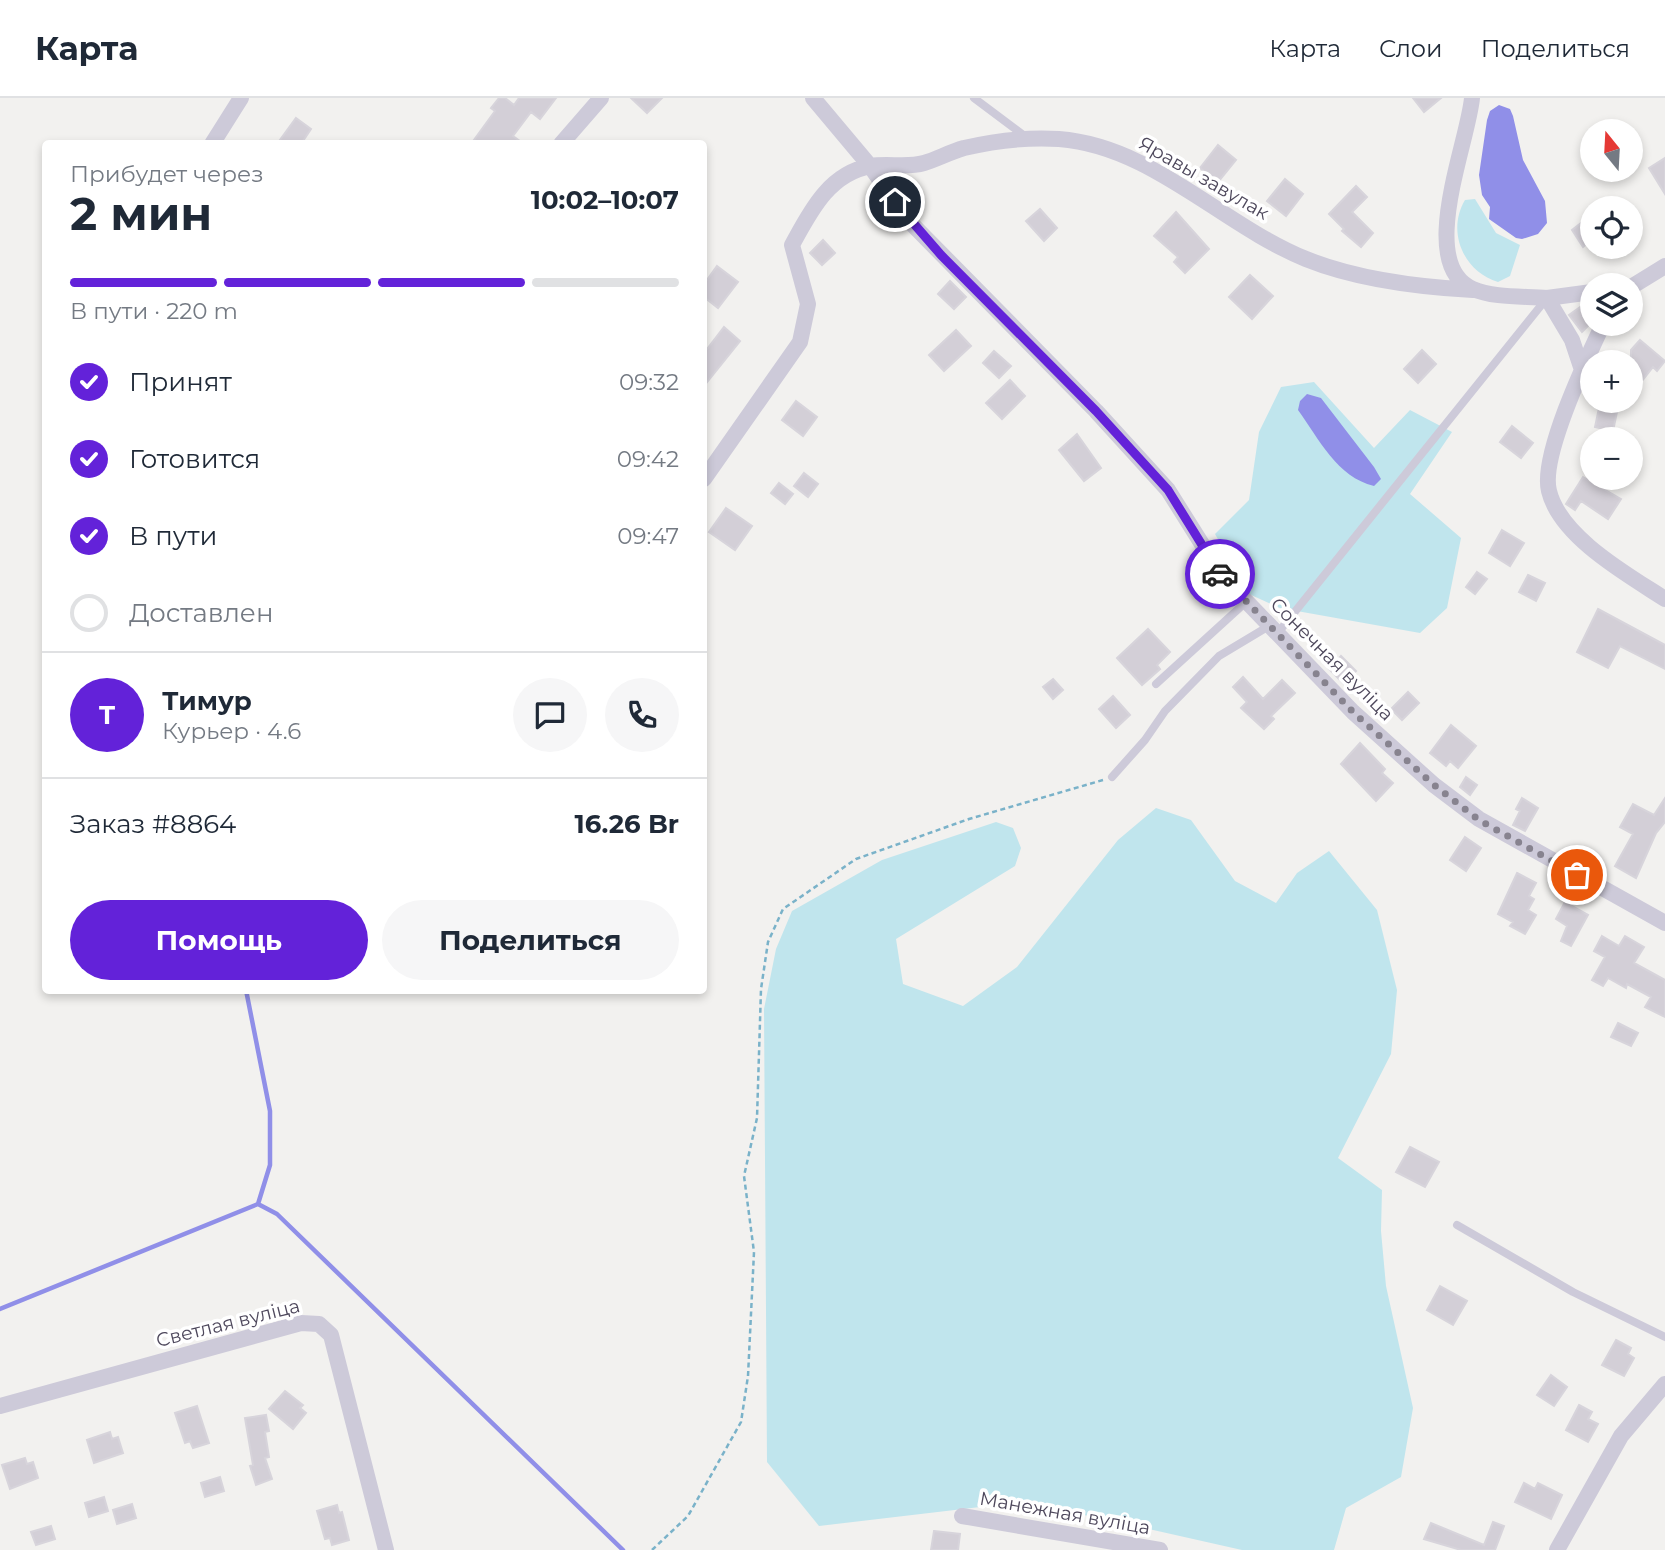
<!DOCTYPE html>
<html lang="ru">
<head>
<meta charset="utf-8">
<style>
  :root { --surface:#fff; --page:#f6f6f7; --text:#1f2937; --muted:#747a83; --line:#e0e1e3; --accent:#6322d9 }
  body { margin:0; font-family:Montserrat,sans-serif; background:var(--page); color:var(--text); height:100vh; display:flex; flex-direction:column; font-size:26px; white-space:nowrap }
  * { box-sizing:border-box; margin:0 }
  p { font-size:23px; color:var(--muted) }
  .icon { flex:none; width:38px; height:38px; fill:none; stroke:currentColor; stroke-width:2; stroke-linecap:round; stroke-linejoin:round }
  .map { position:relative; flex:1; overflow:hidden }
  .sheet { position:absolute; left:42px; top:42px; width:665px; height:854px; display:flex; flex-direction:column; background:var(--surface); border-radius:7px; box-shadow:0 4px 10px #0003 }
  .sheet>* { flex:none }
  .needle { width:46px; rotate:342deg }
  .buttons { position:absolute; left:1580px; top:21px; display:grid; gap:14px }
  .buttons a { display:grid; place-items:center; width:63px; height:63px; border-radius:50%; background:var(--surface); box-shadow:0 4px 10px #0003; font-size:35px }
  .pin { position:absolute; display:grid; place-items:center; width:60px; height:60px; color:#fff; margin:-30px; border:4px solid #fff; border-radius:50%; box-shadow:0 2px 7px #0007 }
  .courier { position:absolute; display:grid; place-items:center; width:70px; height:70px; margin:-35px; border:5px solid #6322d9; border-radius:50%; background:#fff; color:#222; box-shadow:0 2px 9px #0007 }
  .summary em { font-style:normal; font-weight:700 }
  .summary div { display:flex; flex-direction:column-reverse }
  .summary { display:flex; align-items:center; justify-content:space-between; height:119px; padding:0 28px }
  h1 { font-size:46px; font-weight:700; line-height:52px }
  .bar { display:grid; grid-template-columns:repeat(4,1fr); gap:10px 7px; align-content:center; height:84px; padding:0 28px }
  .bar i { height:9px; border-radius:5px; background:var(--line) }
  .bar .current { background:var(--accent) }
  .bar p { grid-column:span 4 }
  .line { display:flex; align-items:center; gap:18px; padding:0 28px; border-top:2px solid var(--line) }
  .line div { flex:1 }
  .round { display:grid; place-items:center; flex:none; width:74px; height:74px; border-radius:37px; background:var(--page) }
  ol { padding:0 28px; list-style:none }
  li { display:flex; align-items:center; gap:21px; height:77px }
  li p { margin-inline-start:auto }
  li .icon { padding:7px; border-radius:50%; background:var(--accent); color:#fff; stroke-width:4 }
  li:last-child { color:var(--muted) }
  li i { width:38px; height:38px; border:4px solid var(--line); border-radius:50% }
  .button { display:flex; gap:14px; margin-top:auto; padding:14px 28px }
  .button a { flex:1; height:80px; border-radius:42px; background:var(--accent); color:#fff; font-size:28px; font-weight:700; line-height:80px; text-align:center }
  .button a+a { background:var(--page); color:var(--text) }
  header { display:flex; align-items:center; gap:42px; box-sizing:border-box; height:98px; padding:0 35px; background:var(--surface); border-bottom:2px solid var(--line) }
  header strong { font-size:33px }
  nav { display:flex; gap:38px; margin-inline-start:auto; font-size:24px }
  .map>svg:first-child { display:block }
  .green { fill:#c0e5ed }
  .water { fill:#908fe8 }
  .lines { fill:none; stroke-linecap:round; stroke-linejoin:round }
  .stream { stroke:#908fe8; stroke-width:4.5 }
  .building { fill:#d3cfd7; stroke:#d7d4db; stroke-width:2 }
  .path { stroke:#7ab2c9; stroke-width:2.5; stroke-dasharray:5 3.5; stroke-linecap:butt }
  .service { stroke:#cdcad9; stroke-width:8 }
  .minor { stroke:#cdcad9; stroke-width:16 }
  .done { stroke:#87838f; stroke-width:7; stroke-dasharray:0 12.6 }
  .route { stroke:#6322d9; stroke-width:9 }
  .labels { text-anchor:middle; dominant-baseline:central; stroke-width:7; stroke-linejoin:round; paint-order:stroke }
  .street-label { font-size:19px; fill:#4e485c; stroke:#fff }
</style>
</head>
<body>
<header>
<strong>Карта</strong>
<nav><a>Карта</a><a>Слои</a><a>Поделиться</a></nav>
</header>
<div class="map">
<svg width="1665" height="1452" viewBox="0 0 1665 1452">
  <rect width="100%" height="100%" fill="#f2f1ef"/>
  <!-- green -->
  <path class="green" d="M1475,101L1496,135L1520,147L1510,178L1498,184C1464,174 1446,134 1465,102Z
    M1314,284L1374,350L1410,312L1452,334L1410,396L1461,440L1447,510L1420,535L1280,510L1249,496L1215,436L1249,402L1259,334L1281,289Z
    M1156,710L1191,722L1235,783L1276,805L1297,775L1329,753L1377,812L1397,892L1391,956L1338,1060L1382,1092L1381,1133L1386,1188L1413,1310L1401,1379L1346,1410L1334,1452H1242L1091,1418L997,1407L819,1428L767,1364L764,911L776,851L792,813L882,762L996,724L1013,730L1021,750L1015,768L896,841L903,886L963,908L1017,869L1118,742Z"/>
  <!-- water -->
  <path class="water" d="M1499,7L1510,11L1513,18L1523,62L1545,103L1547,125L1538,136L1522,141L1516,140L1489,121L1490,109L1482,97L1479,77L1487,22L1490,13Z
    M1307,296L1321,300L1374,369L1381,381L1374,388C1337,379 1319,341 1298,312L1300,303Z"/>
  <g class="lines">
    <!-- stream -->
    <path class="stream" d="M258,1106L277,1116L623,1452
      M0,1211L258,1106L270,1067V1013L246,892"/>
  </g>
  <!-- building -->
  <path class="building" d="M499,0H505L514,7L519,0H556L540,21L531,14L513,38L524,46H471L495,13L491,10Z
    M631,0H662L647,15Z
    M1413,0H1441L1424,14Z
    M296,20L311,31L301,46H277Z
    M1218,47L1236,62L1218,84L1200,70Z
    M1665,60V96L1649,70Z
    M1285,81L1303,96L1286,118L1267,103Z
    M1356,88L1367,99L1352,114L1373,135L1361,149L1342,133L1344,131L1329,116Z
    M1040,111L1057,130L1044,143L1026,123Z
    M1176,114L1209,151L1185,175L1174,164L1178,159L1154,138Z
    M1581,125L1592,141L1583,149L1572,132Z
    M823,142L835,155L822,167L810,155Z
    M717,168L738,184L718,210L704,199V186Z
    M1250,177L1273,198L1252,221L1229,199Z
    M950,183L966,199L954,211L938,196Z
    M1580,209L1592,224L1582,234L1569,217Z
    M724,229L740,243L704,288V255Z
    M956,232L971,248L944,273L929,257Z
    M1640,242L1665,263L1657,273L1653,269L1638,288L1631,282V252Z
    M1422,252L1436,266L1418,285L1404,271Z
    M994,253L1011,268L999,280L983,265Z
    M1010,282L1025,298L1002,321L986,305Z
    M796,303L817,319L803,338L782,322Z
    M1599,310L1617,314L1613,333L1595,329Z
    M1512,328L1533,345L1521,360L1500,344Z
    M1077,336L1101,370L1084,383L1059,352Z
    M804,375L818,386L808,399L794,388Z
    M1583,379L1621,401L1608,421L1581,403L1575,412L1566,406Z
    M779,385L793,396L785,406L771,395Z
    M726,410L752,428L735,452L709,434Z
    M1502,432L1524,445L1510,468L1489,455Z
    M1477,474L1487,481L1475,496L1466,489Z
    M1528,477L1545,485L1536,503L1519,494Z
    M1598,511L1665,547V571L1620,548L1608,570L1577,554Z
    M1148,531L1170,554L1157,567L1160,571L1142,587L1117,560Z
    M1341,558L1356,573L1344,586L1329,571Z
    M1243,579L1263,601L1282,582L1295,595L1271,618L1274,621L1264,631L1241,610L1247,604L1233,589Z
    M1053,581L1063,592L1053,601L1043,589Z
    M1408,594L1419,605L1402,622L1391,611Z
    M1113,598L1130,617L1116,630L1099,611Z
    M1451,627L1476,648L1458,670L1450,663L1446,668L1430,655Z
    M1360,645L1385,671L1382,675L1393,685L1376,703L1341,666Z
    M1466,679L1477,687L1470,697L1460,689Z
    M1522,700L1538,710L1525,733L1513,727L1520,713L1516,711Z
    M1665,700V724L1656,735L1636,780L1615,768L1633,736L1620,729L1633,706L1654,717Z
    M1465,739L1481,750L1466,773L1450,762Z
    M1517,775L1536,785L1529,798L1534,801L1528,812L1536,817L1525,836L1510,828L1513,824L1498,816Z
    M1565,804L1588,817L1571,848L1561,843L1567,828L1556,821Z
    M1602,838L1619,848L1625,838L1644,849L1634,865L1665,882V919L1645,909L1651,899L1627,886L1626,890L1608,880L1603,888L1592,882L1605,859L1594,853Z
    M1618,925L1638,935L1631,948L1611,939Z
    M1410,1049L1439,1064L1425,1089L1396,1074Z
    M1440,1188L1467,1203L1453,1227L1427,1212Z
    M1616,1242L1631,1250L1628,1256L1634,1260L1624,1278L1602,1267Z
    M1551,1277L1567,1289L1554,1308L1537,1297Z
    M285,1293L303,1307L300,1310L306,1315L293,1331L269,1311Z
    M1579,1307L1592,1314L1588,1321L1598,1326L1588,1344L1566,1332Z
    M197,1308L209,1345L193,1350L190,1343L185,1345L175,1315Z
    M266,1317L269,1333L265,1334L269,1359L265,1360L272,1381L256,1387L250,1368L253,1367L245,1320Z
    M110,1334L112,1341L118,1339L123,1355L94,1365L87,1342Z
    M25,1360L27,1366L33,1364L38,1380L10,1391L2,1367Z
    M220,1379L224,1393L205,1399L201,1385Z
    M1524,1385L1535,1391L1538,1385L1562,1397L1551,1421L1515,1404Z
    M104,1399L108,1413L89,1419L85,1405Z
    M132,1406L136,1420L117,1426L113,1412Z
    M337,1407L339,1415L342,1414L349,1442L332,1447L330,1440L325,1441L317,1413Z
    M1493,1424L1504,1428L1495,1452H1461L1424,1441L1431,1425L1484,1447Z
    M51,1428L55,1441L36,1447L31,1434Z
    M934,1433L960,1436L958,1452H931Z"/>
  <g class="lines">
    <!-- path -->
    <path class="path" d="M652,1452L688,1418L741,1324L748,1278L754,1154L744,1078L757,1020L761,891L768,844L783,811L856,761L969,721L1103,682"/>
    <!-- service -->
    <path class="service" d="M974,0L1026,39
      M1277,536L1547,200
      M1156,586L1246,504
      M1112,679L1145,642L1165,613L1219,558L1269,528
      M1457,1127L1573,1194L1665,1239"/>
    <!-- minor -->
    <path class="minor" d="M813,0L870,68L908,122L1096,313L1168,392L1222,478L1353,614L1434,687L1479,721L1665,825
      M1472,0C1468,45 1416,167 1473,191C1493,200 1525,198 1547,200L1572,242L1582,272
      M212,46L241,0
      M561,46L601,0
      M1631,189L1665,168
      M1547,200L1592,194
      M1603,226C1587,260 1540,358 1549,393C1560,439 1628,477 1665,501
      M704,381L800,244L808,206L792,147C810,114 829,75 871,68C888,65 907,70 924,65C937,61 950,54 964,50C994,43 1028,39 1059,41C1152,48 1222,127 1306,161C1358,182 1418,189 1473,192
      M0,1308L301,1225L319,1226L331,1237L386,1452
      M962,1418L1160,1452
      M1557,1452L1621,1338L1665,1286"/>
  </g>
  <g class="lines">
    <!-- done -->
    <path class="done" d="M1220,476L1353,614L1434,687L1479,722L1577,777"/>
    <!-- route -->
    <path class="route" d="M895,104L941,157L1096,313L1168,392L1220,476"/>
  </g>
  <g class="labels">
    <!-- street labels -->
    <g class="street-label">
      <text transform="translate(1204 80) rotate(30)">Яравы завулак</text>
      <text transform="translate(1332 561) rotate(45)">Сонечная вуліца</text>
      <text transform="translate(228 1225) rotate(-14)">Светлая вуліца</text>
      <text transform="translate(1065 1415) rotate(10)">Манежная вуліца</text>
    </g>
  </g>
</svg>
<div class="buttons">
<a><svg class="needle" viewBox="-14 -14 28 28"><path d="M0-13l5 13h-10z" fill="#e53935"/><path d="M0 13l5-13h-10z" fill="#747a83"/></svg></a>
<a><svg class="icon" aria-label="locate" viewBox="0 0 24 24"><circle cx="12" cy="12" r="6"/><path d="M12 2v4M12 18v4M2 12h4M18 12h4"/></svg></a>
<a><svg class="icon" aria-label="layers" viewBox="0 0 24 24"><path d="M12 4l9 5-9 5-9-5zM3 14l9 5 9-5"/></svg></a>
<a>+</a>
<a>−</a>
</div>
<div class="pin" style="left:1577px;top:777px;background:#ea580c"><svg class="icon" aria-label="bag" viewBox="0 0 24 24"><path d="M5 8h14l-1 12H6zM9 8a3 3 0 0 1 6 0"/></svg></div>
<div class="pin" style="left:895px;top:104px;background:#1f2937"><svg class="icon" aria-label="home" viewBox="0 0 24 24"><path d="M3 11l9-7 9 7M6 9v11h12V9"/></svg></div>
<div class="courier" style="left:1220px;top:476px"><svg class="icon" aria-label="car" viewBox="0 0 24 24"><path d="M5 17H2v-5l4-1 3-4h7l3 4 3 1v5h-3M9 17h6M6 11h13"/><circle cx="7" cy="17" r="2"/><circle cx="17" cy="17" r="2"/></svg></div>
<section class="sheet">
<div class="summary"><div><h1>2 мин</h1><p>Прибудет через</p></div><em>10:02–10:07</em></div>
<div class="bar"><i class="current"></i><i class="current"></i><i class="current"></i><i></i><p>В пути · 220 m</p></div>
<ol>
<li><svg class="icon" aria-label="check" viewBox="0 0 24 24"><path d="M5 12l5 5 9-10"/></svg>Принят<p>09:32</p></li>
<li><svg class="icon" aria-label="check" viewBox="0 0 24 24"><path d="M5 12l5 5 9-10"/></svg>Готовится<p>09:42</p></li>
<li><svg class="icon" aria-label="check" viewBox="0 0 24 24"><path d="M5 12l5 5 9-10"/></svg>В пути<p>09:47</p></li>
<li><i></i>Доставлен</li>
</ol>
<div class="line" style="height:126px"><b class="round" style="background:var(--accent);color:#fff">Т</b><div><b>Тимур</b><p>Курьер · 4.6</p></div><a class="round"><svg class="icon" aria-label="chat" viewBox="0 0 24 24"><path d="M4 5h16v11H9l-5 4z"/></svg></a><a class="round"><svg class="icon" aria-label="phone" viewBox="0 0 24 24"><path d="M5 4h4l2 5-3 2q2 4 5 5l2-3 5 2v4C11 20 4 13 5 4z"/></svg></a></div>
<div class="line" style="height:91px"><div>Заказ #8864</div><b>16.26 Br</b></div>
<div class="button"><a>Помощь</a><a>Поделиться</a></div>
</section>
</div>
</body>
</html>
